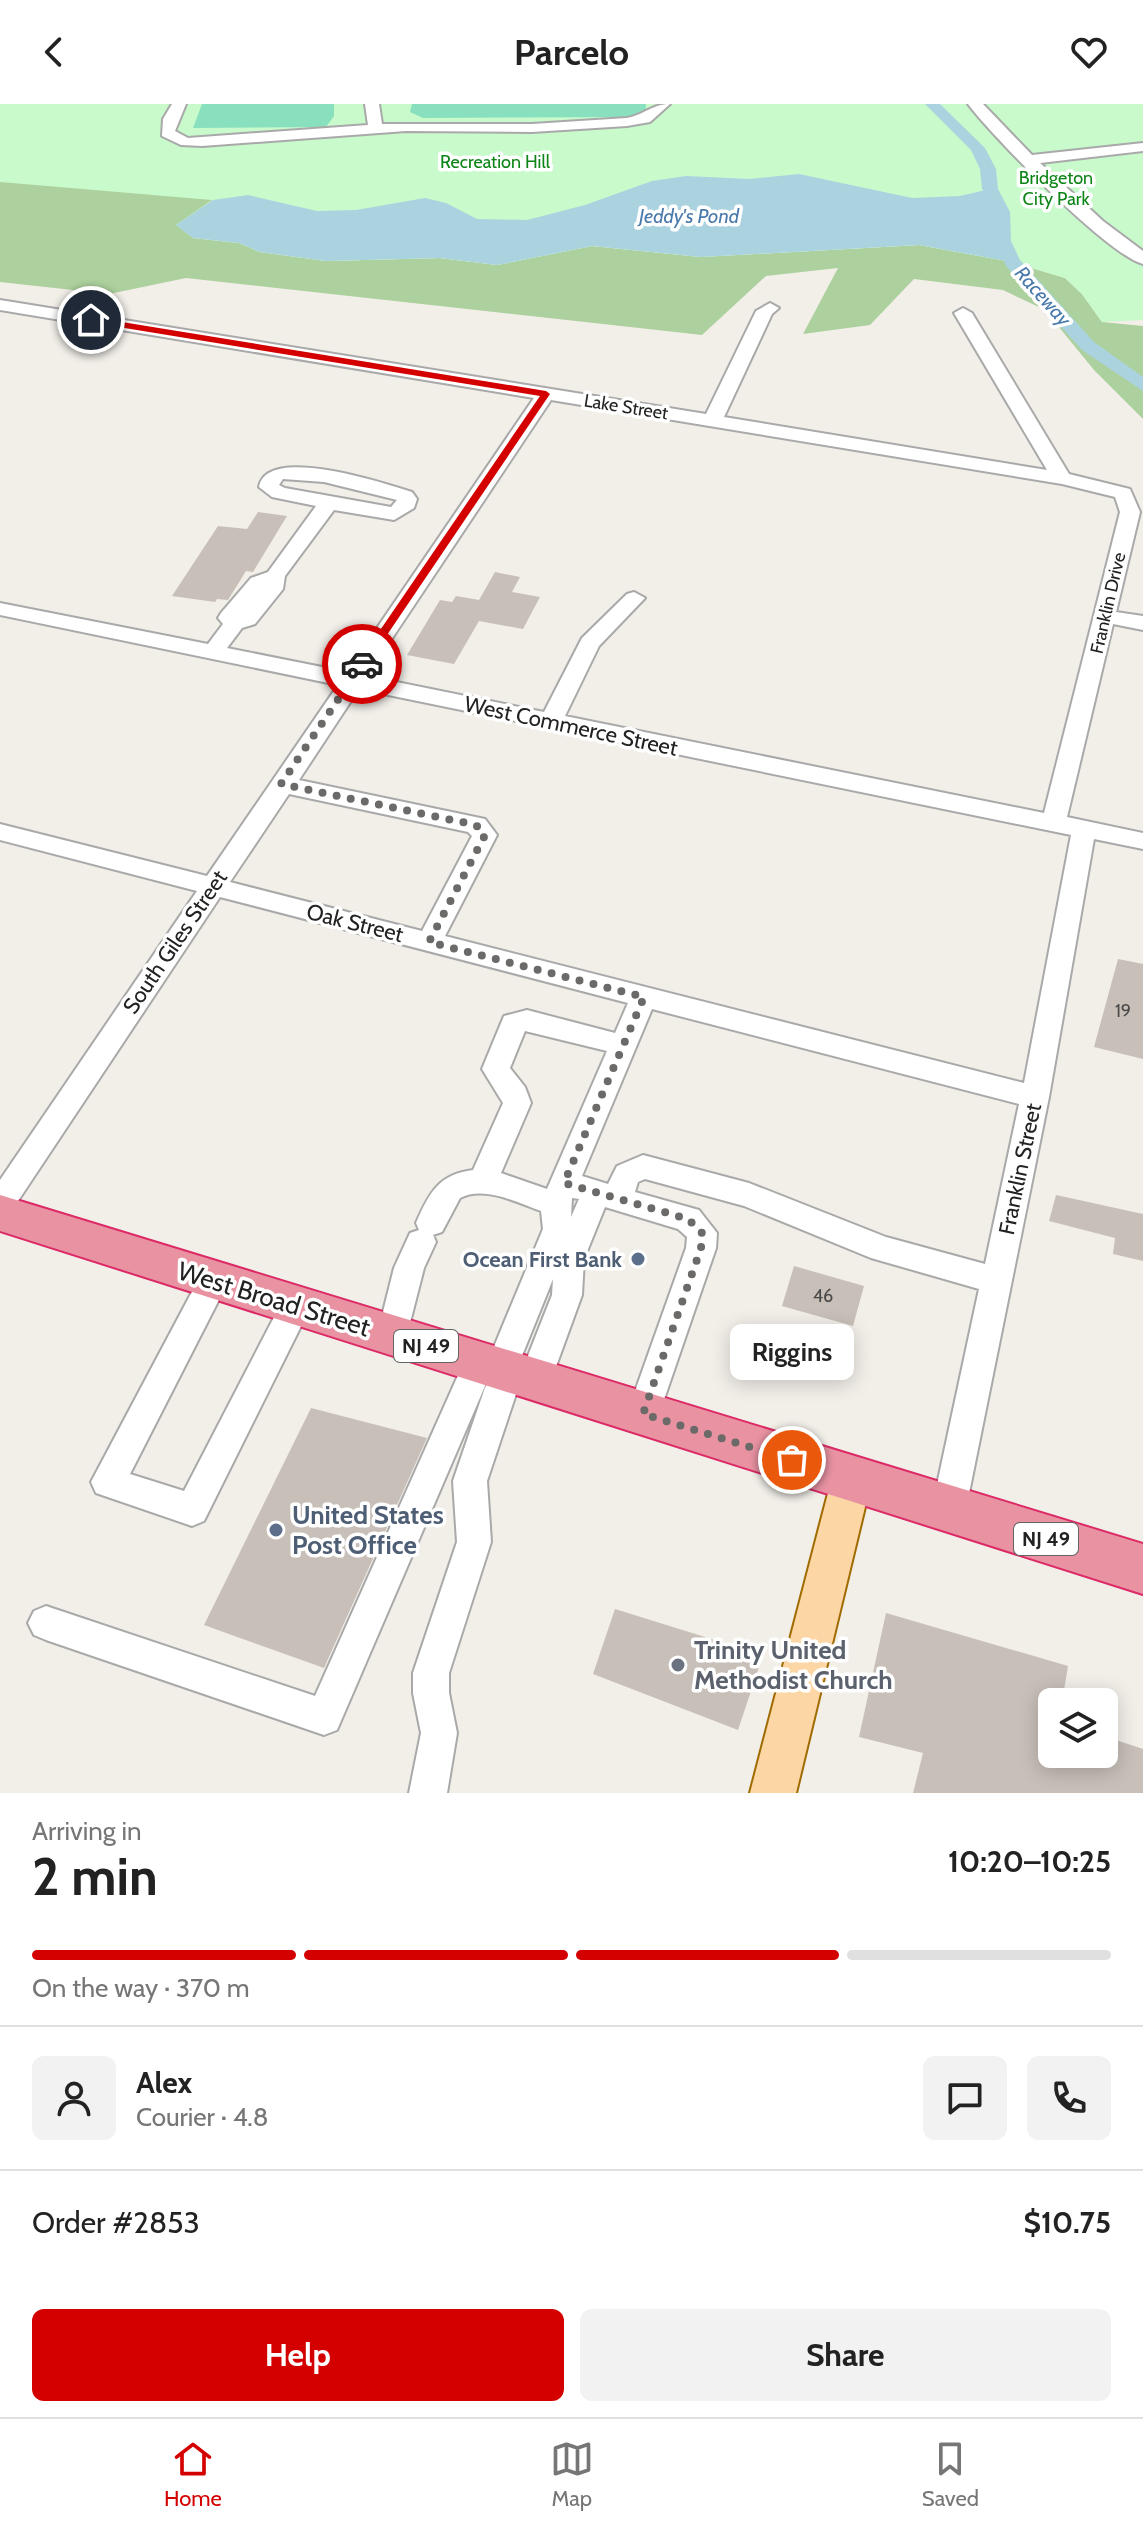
<!DOCTYPE html>
<html lang="en">
<head>
<meta charset="utf-8">
<style>
  :root { --surface:#fff; --page:#f2f2f2; --text:#222; --muted:#767676; --line:#e0e0e0; --accent:#d40000 }
  body { margin:0; font-family:Cabin,sans-serif; background:var(--page); color:var(--text); height:100vh; display:flex; flex-direction:column; font-size:30px; white-space:nowrap }
  * { box-sizing:border-box; margin:0 }
  p { font-size:26px; color:var(--muted) }
  .icon { flex:none; width:44px; height:44px; fill:none; stroke:currentColor; stroke-width:2; stroke-linecap:round; stroke-linejoin:round }
  .map { position:relative; height:1689px; overflow:hidden }
  .panel { display:flex; flex-direction:column; background:var(--surface); flex:1 }
  .panel>* { flex:none }
  .fabs { position:absolute; left:1038px; top:1584px; display:grid; gap:16px }
  .fabs a { display:grid; place-items:center; width:80px; height:80px; border-radius:12px; background:var(--surface); box-shadow:0 4px 20px #0003; font-size:40px }
  .pin { position:absolute; display:grid; place-items:center; width:68px; height:68px; color:#fff; margin:-34px; border:4px solid #fff; border-radius:50%; box-shadow:0 2px 8px #0007 }
  .courier { position:absolute; display:grid; place-items:center; width:80px; height:80px; margin:-40px; border:6px solid #d40000; border-radius:50%; background:#fff; color:#222; box-shadow:0 2px 10px #0007 }
  .bubble { position:absolute; height:56px; border-radius:12px; background:var(--surface); box-shadow:0 4px 20px #0003; font-size:26px; font-weight:700; line-height:56px; text-align:center }
  .overview em { font-style:normal; font-weight:700 }
  .overview div { display:flex; flex-direction:column-reverse }
  .overview { display:flex; align-items:center; justify-content:space-between; height:136px; padding:0 32px }
  h1 { font-size:52px; font-weight:700; line-height:60px }
  .bar { display:grid; grid-template-columns:repeat(4,1fr); gap:12px 8px; align-content:center; height:96px; padding:0 32px }
  .bar i { height:10px; border-radius:6px; background:var(--line) }
  .bar .active { background:var(--accent) }
  .bar p { grid-column:span 4 }
  .line { display:flex; align-items:center; gap:20px; padding:0 32px; border-top:2px solid var(--line) }
  .line div { flex:1 }
  .round { display:grid; place-items:center; flex:none; width:84px; height:84px; border-radius:12px; background:var(--page) }
  .button { display:flex; gap:16px; margin-top:auto; padding:16px 32px }
  .button a { flex:1; height:92px; border-radius:12px; background:var(--accent); color:#fff; font-size:32px; font-weight:700; line-height:92px; text-align:center }
  .button a+a { background:var(--page); color:var(--text) }
  header { display:flex; justify-content:space-between; align-items:center; height:104px; padding:0 32px; background:var(--surface); font-size:36px; font-weight:700 }
  .dock { display:flex; justify-content:space-around; align-items:center; height:112px; border-top:2px solid var(--line); background:var(--surface); font-size:22px; color:var(--muted) }
  .dock a { display:grid; justify-items:center; gap:4px }
  .dock .active { color:var(--accent) }
  .map>svg:first-child { display:block }
  .forest { fill:#add19e }
  .park { fill:#c8facc }
  .pitch { fill:#88e0be }
  .water { fill:#aad3df }
  .lines { fill:none; stroke-linecap:round; stroke-linejoin:round }
  .canal { fill:#aad3df; fill-rule:evenodd }
  .building { fill:#c7bfb8 }
  .minor-casing { stroke:#a9a9a9; stroke-width:4 }
  .major-casing { stroke:#a06b00; stroke-width:4 }
  .highway-casing { stroke:#dc2a67; stroke-width:4 }
  .minor { fill:#fff; fill-rule:evenodd }
  .major { fill:#fcd6a4; fill-rule:evenodd }
  .highway { fill:#e892a2; fill-rule:evenodd }
  .route { fill:#d40000 }
  .done { stroke:#6b6a68; stroke-width:8; stroke-dasharray:0 14.4 }
  .service-dot { fill:#5c6f8a; stroke:#fff; stroke-width:3 }
  .worship-dot { fill:#6b7280; stroke:#fff; stroke-width:3 }
  .labels { text-anchor:middle; dominant-baseline:central; stroke-width:7; stroke-linejoin:round; paint-order:stroke }
  .far-park-label { font-size:18px; fill:#0c8416; stroke:#fff }
  .far-street-label { font-size:18px; fill:#222; stroke:#fff }
  .number-label { font-size:18px; fill:#4b4948 }
  .far-water-label { font-size:20px; font-style:italic; fill:#4a7aab; stroke:#fff }
  .shield { fill:#fff; stroke:#646464; stroke-width:2 }
  .shield-label { font-size:20px; font-weight:bold; fill:#222 }
  .street-label { font-size:22px; fill:#222; stroke:#fff }
  .service-label { font-size:22px; font-weight:bold; fill:#4e5e75; stroke:#fff; text-anchor:end }
  .near-street-label { font-size:26px; fill:#222; stroke:#fff }
  .near-service-label { font-size:26px; font-weight:bold; fill:#4e5e75; stroke:#fff; text-anchor:start }
  .near-worship-label { font-size:26px; font-weight:bold; fill:#5b616d; stroke:#fff; text-anchor:start }
</style>
</head>
<body>
<header><svg class="icon" aria-label="back" viewBox="0 0 24 24"><path d="M15 5l-7 7 7 7"/></svg>Parcelo<svg class="icon" aria-label="heart" viewBox="0 0 24 24"><path d="M12 20l-8-8c-3-5 5-10 8-4 3-6 11-1 8 4z"/></svg></header>
<div class="map">
<svg width="1143" height="1689" viewBox="0 0 1143 1689">
  <rect width="100%" height="100%" fill="#f2efe9"/>
  <!-- forest -->
  <path class="forest" d="M284,42L193,134L239,139L260,148L326,157L440,154L497,161L592,142L701,153L919,141L1012,158L1065,174L1082,190L1102,218L1143,222V315L1094,266L1045,206L1003,186L914,175L870,221L803,230L838,164L766,172L702,231L186,174L109,190L0,178V44Z"/>
  <!-- park -->
  <path class="park" d="M0,0H1143V216L1102,218L1082,190L1065,174L1012,158L919,141L701,153L592,142L497,161L440,154L326,157L260,148L239,139L193,134L176,121L212,96L0,78Z"/>
  <!-- pitch -->
  <path class="pitch" d="M202,0H334V12L326,23L193,24Z
    M412,0H646L645,13L423,14L410,8Z"/>
  <!-- water -->
  <path class="water" d="M799,70L912,94L960,92L990,85L1002,108L1003,137L1012,158L919,141L701,153L592,142L497,161L440,154L326,157L260,148L239,139L193,134L176,121L213,96L248,91L317,107L356,106L425,94L446,99L477,115L527,116L585,101L652,77L686,72L749,75Z"/>
  <g class="lines">
    <!-- canal -->
    <path class="canal" d="M925,0H940L985,44L996,65L998,85L1010,108L1011,137L1020,156L1094,238L1143,273V287L1082,246L1006,162L995,137L994,108L982,85L980,65L971,46Z"/>
  </g>
  <!-- building -->
  <path class="building" d="M258,408L287,412L253,468L246,467L228,496L217,495L215,498L172,492L218,422L247,425Z
    M495,468L520,473L512,488L540,493L523,525L479,517L454,560L407,551L440,496L452,498L456,492L479,496Z
    M1118,855L1143,860V955L1094,943Z
    M1056,1091L1143,1110V1157L1113,1150L1115,1134L1049,1117Z
    M794,1162L864,1182L853,1222L782,1202Z
    M311,1304L427,1334L324,1564L204,1521Z
    M615,1505L763,1551L738,1626L593,1570Z
    M886,1509L1068,1562L1062,1598H1052V1650H1104V1632L1143,1645V1689H913L923,1649L859,1633Z"/>
  <g class="lines">
    <!-- minor casing -->
    <g class="minor-casing">
      <path id="minor" d="M172,0H186L175,27L188,34L368,21L365,0H379L382,20H532L627,14C644,11 652,0 670,0L650,18L627,22L532,28L406,27L202,42L181,41L162,32L163,15Z
        M968,0H983L1032,51L1143,39V47L1040,59L1103,117L1143,147V160C1107,150 993,33 968,0Z
        M0,196L706,310L756,207L770,199L779,204L772,210L724,313L1047,366L954,209L963,204L972,209L1069,370L1130,385L1140,408L1116,508L1143,512V526L1113,520L1067,713L1143,729V745L1094,735L1049,993L966,1404L961,1415L949,1420L937,1415L932,1404L979,1185L871,1154L744,1102L645,1075L638,1078L635,1088L699,1106L717,1129L716,1144L659,1310L654,1320L643,1325L632,1320L627,1310L686,1144L687,1133L678,1125L605,1103L584,1155L582,1191L551,1276L546,1286L535,1290L524,1286L520,1278L487,1377L491,1438L449,1569V1589L457,1629L447,1689H409L421,1629L413,1589V1569L457,1438L453,1377L488,1275L337,1626L324,1631L46,1536L34,1531L28,1519L34,1507L46,1502L315,1592L468,1249L479,1245L491,1250L543,1125L541,1107C518,1099 484,1081 460,1094L442,1128L433,1131L436,1138L424,1164L404,1242L393,1246L382,1242L377,1232L394,1164L410,1129L419,1126L416,1119C429,1089 439,1070 473,1066L503,999L482,965L504,912L527,906L615,929L628,899L220,793L10,1109L0,1112V1076L197,787L0,736V720L207,772L338,581L0,511V499L208,540L223,520L218,514L221,509L251,474L268,468L316,402L272,393L259,383C266,340 384,379 412,388L417,395L414,404L394,416L334,406L285,472L283,485L255,520L242,524L227,544L347,568L534,294L0,206ZM551,296L1062,380L1115,393L1120,408L1044,709L565,612L599,542L645,494L634,488L627,490L582,534L544,608L367,572ZM283,375L324,378L397,396L391,403L285,384L279,381ZM359,585L1071,731L1024,979L445,832L497,731L485,715L299,676ZM289,690L468,728L472,732L422,827L230,778ZM652,905L1019,1000L985,1160L886,1133L749,1079L643,1051L617,1062L608,1080L582,1072ZM525,927L607,947L547,1085L501,1069L531,999L525,983L510,964ZM572,1094L579,1095L571,1113ZM553,1175L552,1191L522,1267L519,1259Z
        M214,1163L225,1167L229,1176L130,1370L184,1387L285,1192L296,1189L307,1192L311,1202L204,1417L192,1422L96,1389L91,1378L203,1167Z"/>
    </g>
    <!-- major casing -->
    <g class="major-casing">
      <path id="major" d="M852,1355L866,1360L872,1374L796,1689H750L832,1374L838,1360Z"/>
    </g>
    <!-- highway casing -->
    <g class="highway-casing">
      <path id="highway" d="M0,1091L1143,1440V1490L0,1127Z"/>
    </g>
    <!-- minor -->
    <use href="#minor" class="minor"/>
    <!-- major -->
    <use href="#major" class="major"/>
    <!-- highway -->
    <use href="#highway" class="highway"/>
  </g>
  <!-- route -->
  <path class="route" d="M91,213L546,287L550,290L366,562L362,563L357,560L540,292L88,218Z"/>
  <g class="lines">
    <!-- done -->
    <path class="done" d="M362,560L281,680L476,721L485,731L429,838L644,893L564,1079L688,1115L702,1129L701,1144L643,1310L792,1356"/>
  </g>
  <!-- markers -->
  <g class="service-dot">
    <circle cx="638" cy="1155" r="8"/>
    <circle cx="276" cy="1426" r="8"/>
  </g>
  <circle class="worship-dot" cx="678" cy="1561" r="8"/>
  <g class="labels">
    <!-- far-park labels -->
    <g class="far-park-label">
      <text x="495" y="58">Recreation Hill</text>
      <text x="1056" y="74">Bridgeton<tspan x="1056" dy="21">City Park</tspan></text>
    </g>
    <!-- far-street labels -->
    <g class="far-street-label">
      <text transform="translate(626 303) rotate(9)">Lake Street</text>
      <text transform="translate(1108 499) rotate(-77)">Franklin Drive</text>
    </g>
    <!-- number labels -->
    <g class="number-label">
      <text x="1123" y="907">19</text>
      <text x="823" y="1192">46</text>
    </g>
    <!-- far-water labels -->
    <g class="far-water-label">
      <text x="689" y="112">Jeddy's Pond</text>
      <text transform="translate(1043 192) rotate(48)">Raceway</text>
    </g>
    <!-- shield labels -->
    <g class="shield">
      <rect x="394" y="1226" width="64" height="32" rx="6"/>
      <rect x="1014" y="1419" width="64" height="32" rx="6"/>
    </g>
    <g class="shield-label">
      <text x="426" y="1242">NJ 49</text>
      <text x="1046" y="1435">NJ 49</text>
    </g>
    <!-- street labels -->
    <g class="street-label">
      <text transform="translate(571 622) rotate(12)">West Commerce Street</text>
      <text transform="translate(355 819) rotate(14)">Oak Street</text>
      <text transform="translate(175 838) rotate(-56)">South Giles Street</text>
      <text transform="translate(1020 1065) rotate(-78)">Franklin Street</text>
    </g>
    <!-- service labels -->
    <g class="service-label">
      <text x="622" y="1155">Ocean First Bank</text>
    </g>
    <!-- near-street labels -->
    <g class="near-street-label">
      <text transform="translate(274 1195) rotate(17)">West Broad Street</text>
    </g>
    <!-- near-service labels -->
    <g class="near-service-label">
      <text x="292" y="1411">United States<tspan x="292" dy="30">Post Office</tspan></text>
    </g>
    <!-- near-worship labels -->
    <g class="near-worship-label">
      <text x="694" y="1546">Trinity United<tspan x="694" dy="30">Methodist Church</tspan></text>
    </g>
  </g>
</svg>
<div class="fabs">
<a><svg class="icon" aria-label="layers" viewBox="0 0 24 24"><path d="M12 4l9 5-9 5-9-5zM3 14l9 5 9-5"/></svg></a>
</div>
<div class="pin" style="left:792px;top:1356px;background:#ea580c"><svg class="icon" aria-label="bag" viewBox="0 0 24 24"><path d="M5 8h14l-1 12H6zM9 8a3 3 0 0 1 6 0"/></svg></div>
<div class="pin" style="left:91px;top:216px;background:#1f2937"><svg class="icon" aria-label="home" viewBox="0 0 24 24"><path d="M3 11l9-7 9 7M6 9v11h12V9"/></svg></div>
<div class="courier" style="left:362px;top:560px"><svg class="icon" aria-label="car" viewBox="0 0 24 24"><path d="M5 17H2v-5l4-1 3-4h7l3 4 3 1v5h-3M9 17h6M6 11h13"/><circle cx="7" cy="17" r="2"/><circle cx="17" cy="17" r="2"/></svg></div>
<div class="bubble" style="left:730px;top:1220px;width:124px">Riggins</div>
</div>
<section class="panel">
<div class="overview"><div><h1>2 min</h1><p>Arriving in</p></div><em>10:20–10:25</em></div>
<div class="bar"><i class="active"></i><i class="active"></i><i class="active"></i><i></i><p>On the way · 370 m</p></div>
<div class="line" style="height:144px"><a class="round"><svg class="icon" aria-label="person" viewBox="0 0 24 24"><circle cx="12" cy="8" r="4"/><path d="M4 21q1-7 8-7t8 7"/></svg></a><div><b>Alex</b><p>Courier · 4.8</p></div><a class="round"><svg class="icon" aria-label="chat" viewBox="0 0 24 24"><path d="M4 5h16v11H9l-5 4z"/></svg></a><a class="round"><svg class="icon" aria-label="phone" viewBox="0 0 24 24"><path d="M5 4h4l2 5-3 2q2 4 5 5l2-3 5 2v4C11 20 4 13 5 4z"/></svg></a></div>
<div class="line" style="height:104px"><div>Order #2853</div><b>$10.75</b></div>
<div class="button"><a>Help</a><a>Share</a></div>
</section>
<nav class="dock">
<a class="active"><svg class="icon" aria-label="home" viewBox="0 0 24 24"><path d="M3 11l9-7 9 7M6 9v11h12V9"/></svg>Home</a>
<a><svg class="icon" aria-label="map" viewBox="0 0 24 24"><path d="M3 6l6-2 6 2 6-2v14l-6 2-6-2-6 2zM9 4v14M15 6v14"/></svg>Map</a>
<a><svg class="icon" aria-label="saved" viewBox="0 0 24 24"><path d="M7 4h10v16l-5-4-5 4z"/></svg>Saved</a>
</nav>
</body>
</html>
